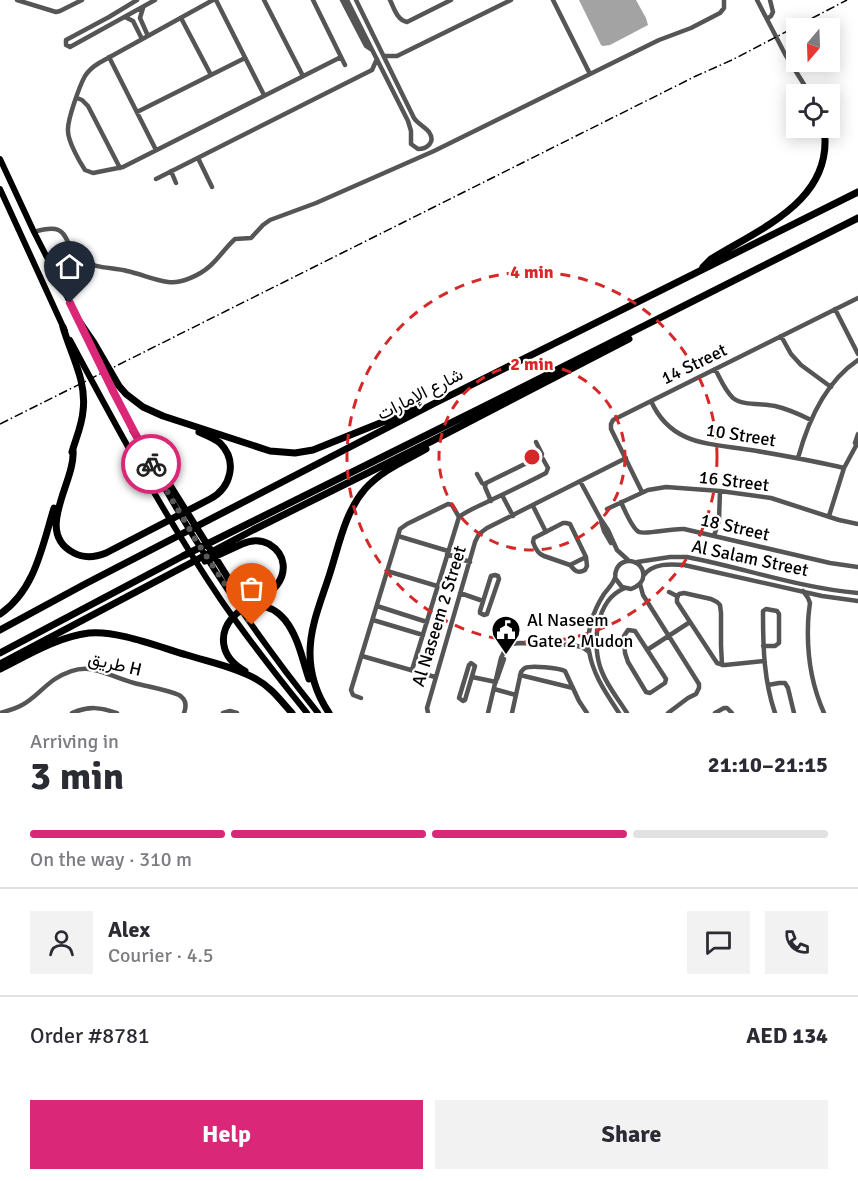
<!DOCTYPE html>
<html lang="en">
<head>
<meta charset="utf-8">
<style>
  :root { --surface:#fff; --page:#f2f2f3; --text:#2b2b33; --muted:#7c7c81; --line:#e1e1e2; --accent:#db2777 }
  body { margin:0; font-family:Signika,Vazirmatn,sans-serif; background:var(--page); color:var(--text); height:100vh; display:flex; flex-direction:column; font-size:22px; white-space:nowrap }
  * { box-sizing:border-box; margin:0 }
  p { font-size:20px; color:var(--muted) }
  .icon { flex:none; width:33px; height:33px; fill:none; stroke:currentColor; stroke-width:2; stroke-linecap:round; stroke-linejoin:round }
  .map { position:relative; height:713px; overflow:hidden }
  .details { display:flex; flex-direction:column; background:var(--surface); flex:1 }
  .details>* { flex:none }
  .needle { width:39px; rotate:199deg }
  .fabs { position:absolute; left:786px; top:18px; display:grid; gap:12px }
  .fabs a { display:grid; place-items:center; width:54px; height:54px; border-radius:0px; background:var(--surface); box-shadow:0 3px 15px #0003; font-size:30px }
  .pin { position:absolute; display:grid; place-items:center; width:51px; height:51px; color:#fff; margin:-62px -26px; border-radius:50% 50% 50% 0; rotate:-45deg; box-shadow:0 0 6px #0007 }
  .pin .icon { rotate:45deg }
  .courier { position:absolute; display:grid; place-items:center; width:60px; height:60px; margin:-30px; border:4px solid #db2777; border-radius:50%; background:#fff; color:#222; box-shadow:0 2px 8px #0007 }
  .headline em { font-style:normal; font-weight:800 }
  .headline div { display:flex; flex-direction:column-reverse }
  .headline { display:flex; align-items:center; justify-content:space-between; height:102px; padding:0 30px }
  h1 { font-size:39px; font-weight:800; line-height:45px }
  .bar { display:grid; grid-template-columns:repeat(4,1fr); gap:9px 6px; align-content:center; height:72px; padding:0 30px }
  .bar i { height:8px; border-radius:4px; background:var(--line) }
  .bar .on { background:var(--accent) }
  .bar p { grid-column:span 4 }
  .line { display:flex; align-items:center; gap:15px; padding:0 30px; border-top:2px solid var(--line) }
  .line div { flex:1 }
  .round { display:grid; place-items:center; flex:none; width:63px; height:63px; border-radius:0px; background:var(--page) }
  .button { display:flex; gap:12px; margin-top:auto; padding:12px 30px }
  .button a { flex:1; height:69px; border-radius:0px; background:var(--accent); color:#fff; font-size:24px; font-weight:800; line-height:69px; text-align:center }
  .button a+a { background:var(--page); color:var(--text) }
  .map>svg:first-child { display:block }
  .water { fill:#a3a3a3 }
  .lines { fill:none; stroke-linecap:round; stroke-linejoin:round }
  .minor { stroke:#555; stroke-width:4.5 }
  .major { stroke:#000; stroke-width:6 }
  .highway { stroke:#000; stroke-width:7 }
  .rail { stroke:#000; stroke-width:1.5; stroke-dasharray:9 3 1.5 3; stroke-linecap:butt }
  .done { stroke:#595959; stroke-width:6; stroke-dasharray:0 10.8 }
  .route { stroke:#db2777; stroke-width:8 }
  .ring { fill:none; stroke:#d62828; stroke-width:3; stroke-dasharray:10 8 }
  .labels { text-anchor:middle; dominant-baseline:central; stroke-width:4.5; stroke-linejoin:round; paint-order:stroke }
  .street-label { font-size:18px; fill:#000; stroke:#fff }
  .poi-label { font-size:18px; fill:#000; stroke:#fff; text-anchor:start }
  .centre { fill:#d62828; stroke:#fff; stroke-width:3 }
  .ring-label { font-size:18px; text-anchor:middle; font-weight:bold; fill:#d62828; stroke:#fff; stroke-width:4.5; stroke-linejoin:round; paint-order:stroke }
</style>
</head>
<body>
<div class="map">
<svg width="858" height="713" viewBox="0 0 858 713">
  <rect width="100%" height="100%" fill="#fff"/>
  <!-- water -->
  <path class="water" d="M579,0H636L646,18L648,25L610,45L603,46L601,45Z"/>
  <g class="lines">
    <!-- minor -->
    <path class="minor" d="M17,0L56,12L60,11L82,0
      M137,0L109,17L66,40V45L70,47L155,0
      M213,0L99,63C94,66 89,70 85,76C80,85 67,120 68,131C68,141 79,161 85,170L93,173L123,167L341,57
      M216,0L264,95
      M264,0L303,76
      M313,0L345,65
      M342,0L366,46L372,50
      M347,0L408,121L411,131V144L418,149C427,149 436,142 429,132C425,127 418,124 414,118L356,0
      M390,0C394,8 397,20 407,22L451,0
      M553,0L590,74
      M757,0L785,54L810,94
      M143,8L140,18L148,36
      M125,17L133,21L142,39
      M181,18L211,75
      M767,19L771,16L773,12L770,0
      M384,56H397L511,0
      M109,57L156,150
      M77,98L82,100L88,106L120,168
      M137,112L245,58
      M198,158L212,187
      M171,171L176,183
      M156,179L372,70L377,59
      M34,232C74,220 59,244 83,260C95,269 113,267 127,271C141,274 154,280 168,282C181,284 200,275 210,266C219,258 226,247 235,239L251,238L263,225L270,220L316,203L434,151L659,40L691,28L720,13L724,8V0
      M835,309L858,354
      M781,336L791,354L801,365L831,387
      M715,369C720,378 725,391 733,398C743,406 762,403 775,406C788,409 799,414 811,420
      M651,401C672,448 714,443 757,451C786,456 815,461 844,468
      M536,442L542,454L541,458
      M855,443L858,434
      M798,458C808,421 825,382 858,360
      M477,474L482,483L485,485
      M580,481L600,518L608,530L617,550L628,560
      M642,492L611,429V424L613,420L858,298
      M502,495L513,516
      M621,502C624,509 633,529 639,532C645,535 674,528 684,529L830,563L858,567
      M533,506L546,532
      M607,509L648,490L666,487L720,491L771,498L839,520L858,524
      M829,516L844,468L858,442
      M601,521L604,531L611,543
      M398,536L448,551
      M714,536L719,520L720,491
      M447,554L470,562
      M637,562L670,557H687C744,568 800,588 858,593
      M570,565C575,571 578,574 585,570L587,566L586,557L570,524L566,523H563L534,538L533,542C535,548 538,554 544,556L570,565L586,557
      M387,571L437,586
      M495,575L498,576L499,579L487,614L484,615L480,613V611L491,576Z
      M644,575C653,563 670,564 684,565L822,596L858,601
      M615,578L622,587L631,589C639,586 645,580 643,572C642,567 638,563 634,562C627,559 618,563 616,571C614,577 617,574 614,580C612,585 607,590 604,594C593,611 586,632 589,651C593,675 606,693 619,713
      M640,584L643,595L699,684V688L696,694L688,698L668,713
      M625,588C595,600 591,646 602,672C608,687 619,700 627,713
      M803,591L808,598L810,603C809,610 808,618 808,626C807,656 812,686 824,713
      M669,592L677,596
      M460,593L483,601
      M377,606L427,622
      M373,620L423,635
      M628,630L635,631L666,679L665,683L650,693L646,692L628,662L625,653L624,636Z
      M763,646H775L779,643V614L777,611L766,609L763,611V614C763,648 764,681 775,713
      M647,650L690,622
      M362,656L435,677
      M471,663L475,666L465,700L463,701L459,698L469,665Z
      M722,665L721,645V613L720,605L717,602L711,599L684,593L679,594L677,598V602L717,663C720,664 722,665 725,665L764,661
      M412,670L459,517C468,510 479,506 489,501C508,492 527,483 546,473L548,468L543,459L537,458L486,483L485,487L491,501
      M520,675L573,688
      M472,677L496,682
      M497,679L504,659
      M768,685L779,683H785L788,688L794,713
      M494,689L516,695
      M361,698L353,695L351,690L400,529L407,524L448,504L452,505L459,517
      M0,713C7,711 15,709 22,705C34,699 43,687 55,679C88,658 101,674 134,683C149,687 164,689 179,695C186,699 187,705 184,713
      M72,713C89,706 100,707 117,713
      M223,713L230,711L237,713
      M428,713L427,708L475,542L479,534L487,528L626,458
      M488,713L501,658L505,650L511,644L520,643L572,645L582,647L589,652
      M512,713L521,672C522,671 523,669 525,668C531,665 559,668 565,671L579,701L587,713
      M715,713L724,708H727L732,713"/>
    <!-- major -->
    <path class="major" d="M0,159L34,232L81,324
      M0,189L65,331
      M87,336L135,435
      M70,340C117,428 165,517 221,600C248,639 277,676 307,713
      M143,449C193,542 252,631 318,713"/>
    <!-- highway -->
    <path class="highway" d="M703,267L711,259C761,228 835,200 824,128
      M79,321L94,343L119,386L126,394L143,407L163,416L270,451L295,453L313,450L415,409
      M63,327C71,355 87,381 83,411C82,425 76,438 72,452
      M133,431L156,463L225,573C228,578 231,584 235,589C265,617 305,566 269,544C260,539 251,540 242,544L205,561
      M73,450C76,482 33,532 74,553C85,559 96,557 106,553L210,499C231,488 238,461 220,443C214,438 206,435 199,432
      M0,614C35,590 42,547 54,508
      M0,630L85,584L435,403L858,192
      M0,653L183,556L485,406L858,218
      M0,664L253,530L432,441L629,339
      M0,669C28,655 57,637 89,633C117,630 159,647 187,655C209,662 235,667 256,679C271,687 281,701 292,713
      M245,671C192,642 249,577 285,620C299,638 302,659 309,679
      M329,713C317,695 310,675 310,653C310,625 322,599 330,573C339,545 345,512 365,489C382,470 405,461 426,449"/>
    <!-- rail -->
    <path class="rail" d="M0,424L696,76L732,60L847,0"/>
  </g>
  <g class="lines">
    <!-- done -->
    <path class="done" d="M151,464L197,542L252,625"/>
    <!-- route -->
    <path class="route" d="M70,303L114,393L151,464"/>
  </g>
  <!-- distance rings -->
  <g class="ring">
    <circle cx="532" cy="457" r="93"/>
    <circle cx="532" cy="457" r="185"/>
  </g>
  <!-- icons -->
  <defs>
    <g id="civic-pin" transform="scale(1.5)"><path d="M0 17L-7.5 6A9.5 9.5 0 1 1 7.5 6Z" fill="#000" stroke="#fff"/><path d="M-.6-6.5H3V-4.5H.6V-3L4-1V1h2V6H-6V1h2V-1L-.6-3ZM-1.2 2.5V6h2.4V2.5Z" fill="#fff"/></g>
  </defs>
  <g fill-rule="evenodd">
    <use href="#civic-pin" x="506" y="630"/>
  </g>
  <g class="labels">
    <!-- street labels -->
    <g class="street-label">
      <text transform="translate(694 364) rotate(-26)">14 Street</text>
      <text transform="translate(420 394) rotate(-27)">شارع الإمارات</text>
      <text transform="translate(741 435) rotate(9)">10 Street</text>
      <text transform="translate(734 481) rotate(7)">16 Street</text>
      <text transform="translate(735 527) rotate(13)">18 Street</text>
      <text transform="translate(750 558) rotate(12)">Al Salam Street</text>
      <text transform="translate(439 616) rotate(-73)">Al Naseem 2 Street</text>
      <text transform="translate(115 664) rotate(13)">طريق H</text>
    </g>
    <!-- poi labels -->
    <g class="poi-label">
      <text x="527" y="620">Al Naseem<tspan x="527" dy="21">Gate 2 Mudon</tspan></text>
    </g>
  </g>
  <circle cx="532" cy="457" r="9" class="centre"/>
  <g class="ring-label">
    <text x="532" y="278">4 min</text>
    <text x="532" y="370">2 min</text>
  </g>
</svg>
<div class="fabs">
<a><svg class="needle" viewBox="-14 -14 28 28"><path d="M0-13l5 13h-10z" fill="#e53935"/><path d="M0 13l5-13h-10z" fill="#7c7c81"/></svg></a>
<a><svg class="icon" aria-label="locate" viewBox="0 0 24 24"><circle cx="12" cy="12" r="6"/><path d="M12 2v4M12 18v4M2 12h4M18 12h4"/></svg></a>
</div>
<div class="pin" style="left:252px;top:625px;background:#ea580c"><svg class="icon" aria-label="bag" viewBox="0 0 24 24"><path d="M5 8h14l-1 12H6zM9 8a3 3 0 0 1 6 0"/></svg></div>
<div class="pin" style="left:70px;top:303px;background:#1f2937"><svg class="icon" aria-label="home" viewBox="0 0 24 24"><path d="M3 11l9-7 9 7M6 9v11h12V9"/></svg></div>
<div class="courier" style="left:151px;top:464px"><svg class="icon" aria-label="bike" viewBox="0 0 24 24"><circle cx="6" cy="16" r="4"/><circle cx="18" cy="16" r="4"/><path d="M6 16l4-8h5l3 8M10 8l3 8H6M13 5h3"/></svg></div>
</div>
<section class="details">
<div class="headline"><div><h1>3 min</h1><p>Arriving in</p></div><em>21:10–21:15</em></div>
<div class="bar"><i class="on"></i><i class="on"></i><i class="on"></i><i></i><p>On the way · 310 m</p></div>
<div class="line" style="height:108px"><a class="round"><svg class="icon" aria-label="person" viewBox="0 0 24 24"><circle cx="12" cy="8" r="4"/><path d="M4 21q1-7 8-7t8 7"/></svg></a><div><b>Alex</b><p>Courier · 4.5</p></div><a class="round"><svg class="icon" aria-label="chat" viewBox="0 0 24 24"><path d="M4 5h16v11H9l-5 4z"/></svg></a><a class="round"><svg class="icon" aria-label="phone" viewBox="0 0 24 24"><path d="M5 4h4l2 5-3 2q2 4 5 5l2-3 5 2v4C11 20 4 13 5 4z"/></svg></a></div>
<div class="line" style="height:78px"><div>Order #8781</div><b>AED 134</b></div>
<div class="button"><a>Help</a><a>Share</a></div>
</section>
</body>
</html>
